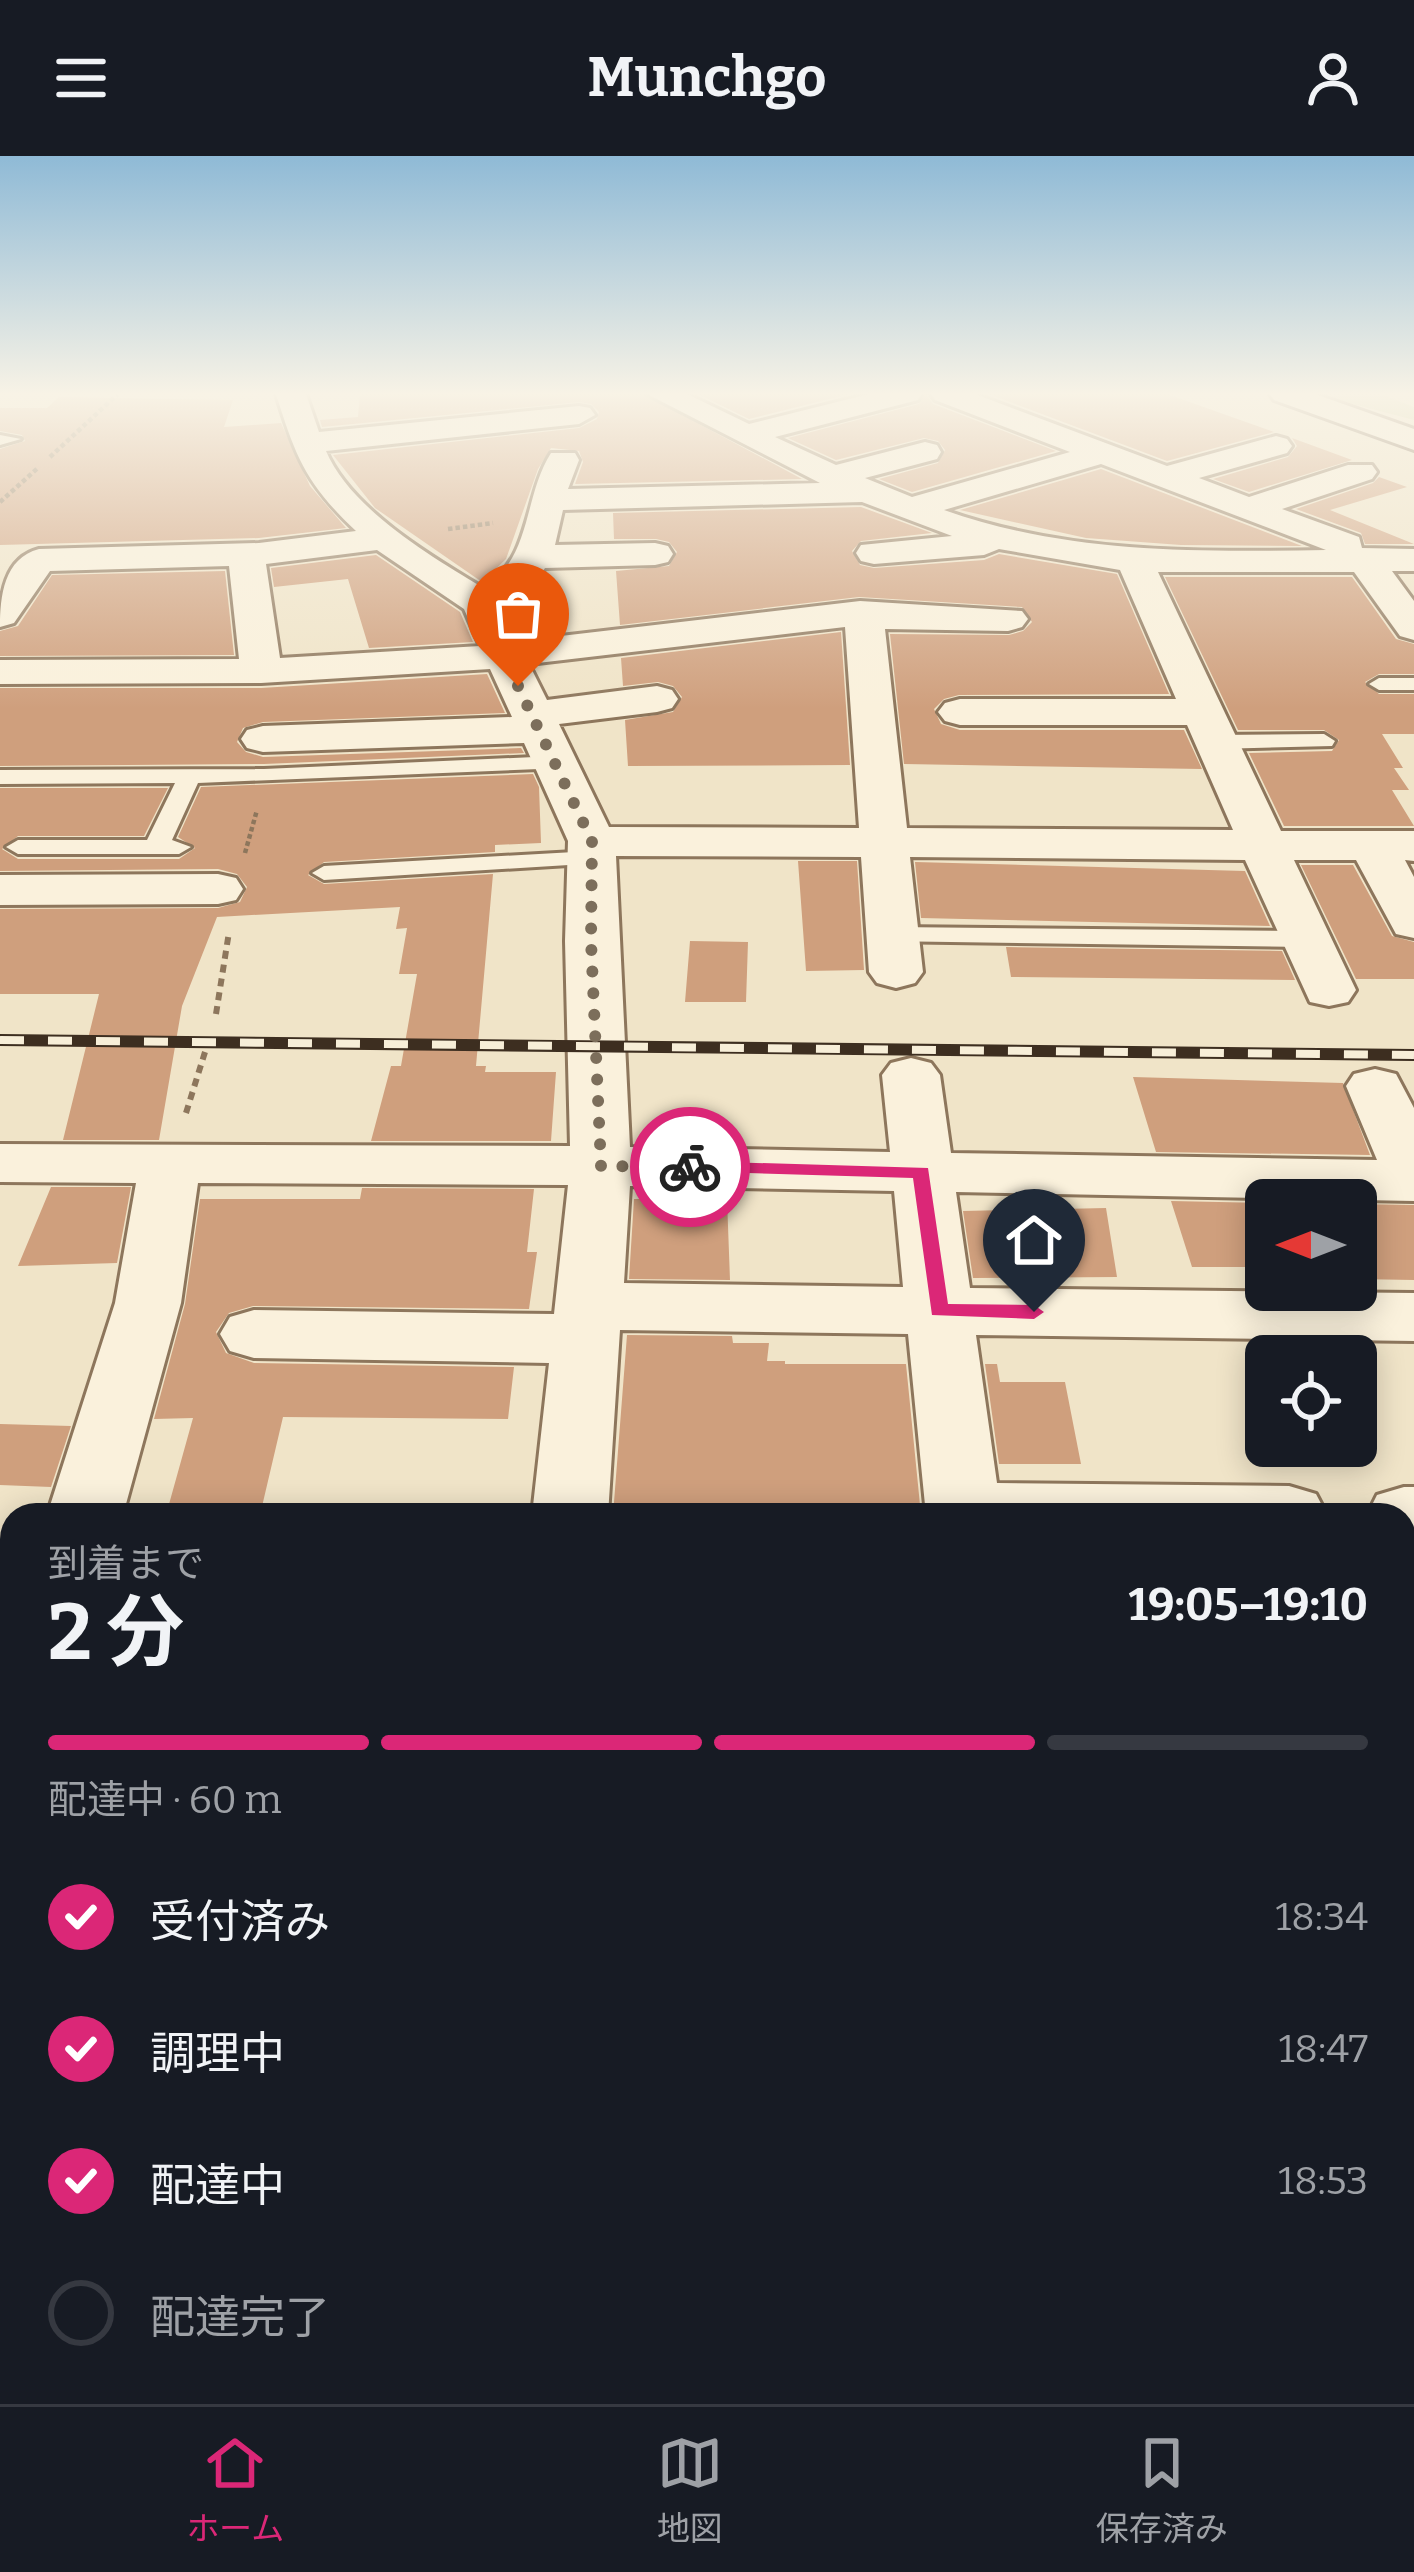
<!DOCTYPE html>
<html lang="ja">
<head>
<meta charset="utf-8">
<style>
  :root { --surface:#171b24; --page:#242831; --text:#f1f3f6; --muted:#9ea1a6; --line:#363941; --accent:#db2777 }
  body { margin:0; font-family:Bitter,"Noto Sans JP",serif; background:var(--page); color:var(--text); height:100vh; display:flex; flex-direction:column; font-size:45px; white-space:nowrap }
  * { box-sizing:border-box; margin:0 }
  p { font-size:39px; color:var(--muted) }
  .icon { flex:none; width:66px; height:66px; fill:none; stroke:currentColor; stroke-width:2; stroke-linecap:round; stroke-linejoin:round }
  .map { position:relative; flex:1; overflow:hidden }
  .details { position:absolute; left:0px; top:1347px; width:1416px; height:903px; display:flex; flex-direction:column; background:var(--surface); border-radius:36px 36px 0 0; box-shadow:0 6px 30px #0003 }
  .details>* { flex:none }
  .needle { width:78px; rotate:270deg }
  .controls { position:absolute; left:1245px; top:1023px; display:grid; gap:24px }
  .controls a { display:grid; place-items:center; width:132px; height:132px; border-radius:18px; background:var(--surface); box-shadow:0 6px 30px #0003; font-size:60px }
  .pin { position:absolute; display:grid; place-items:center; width:102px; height:102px; color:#fff; margin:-123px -51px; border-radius:50% 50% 50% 0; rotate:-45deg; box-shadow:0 0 12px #0007 }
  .pin .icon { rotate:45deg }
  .courier { position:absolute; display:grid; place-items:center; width:120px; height:120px; margin:-60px; border:9px solid #db2777; border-radius:50%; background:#fff; color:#222; box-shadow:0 3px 15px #0007 }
  .summary em { font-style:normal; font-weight:700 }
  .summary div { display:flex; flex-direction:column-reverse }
  .summary { display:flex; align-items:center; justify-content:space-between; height:204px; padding:0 48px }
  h1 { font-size:78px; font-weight:700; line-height:90px }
  .bar { display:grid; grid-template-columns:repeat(4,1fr); gap:18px 12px; align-content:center; height:144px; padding:0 48px }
  .bar i { height:15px; border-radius:9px; background:var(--line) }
  .bar .current { background:var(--accent) }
  .bar p { grid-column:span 4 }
  ol { padding:0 48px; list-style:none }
  li { display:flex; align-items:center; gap:36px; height:132px }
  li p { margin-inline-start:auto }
  li .icon { padding:12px; border-radius:50%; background:var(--accent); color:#fff; stroke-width:4 }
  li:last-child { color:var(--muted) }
  li i { width:66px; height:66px; border:6px solid var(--line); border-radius:50% }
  header { display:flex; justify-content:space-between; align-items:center; height:156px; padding:0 48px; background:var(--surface); font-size:54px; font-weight:700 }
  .tabs { display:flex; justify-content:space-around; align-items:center; height:168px; border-top:3px solid var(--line); background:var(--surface); font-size:33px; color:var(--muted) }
  .tabs a { display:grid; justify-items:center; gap:6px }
  .tabs .current { color:var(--accent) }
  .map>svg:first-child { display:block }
  .green { fill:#c9cf9b }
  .building { fill:#cf9f7d }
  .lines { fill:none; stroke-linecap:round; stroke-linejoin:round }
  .lane-casing { stroke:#8d765c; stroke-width:6 }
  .street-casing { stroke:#8d765c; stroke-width:6 }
  .secondary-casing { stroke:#6f573f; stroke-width:6 }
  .path-far2 { stroke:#8d765c; stroke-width:4.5; stroke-dasharray:4.5 3; stroke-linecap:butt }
  .path-far1 { stroke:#8d765c; stroke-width:6; stroke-dasharray:8 6; stroke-linecap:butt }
  .path { stroke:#8d765c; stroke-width:10; stroke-dasharray:14 9; stroke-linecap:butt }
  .lane { fill:#faf1dc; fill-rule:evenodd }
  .street { fill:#faf1dc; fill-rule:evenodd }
  .secondary { fill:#faf1dc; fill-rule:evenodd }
  .rail-casing { stroke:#3d2e20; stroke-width:12 }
  .rail { stroke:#f7eed8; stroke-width:8; stroke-dasharray:24; stroke-linecap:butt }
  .route { fill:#db2777 }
  .done { stroke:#7c6e5b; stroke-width:12; stroke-dasharray:0 21.6 }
</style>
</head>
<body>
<header><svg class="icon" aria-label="menu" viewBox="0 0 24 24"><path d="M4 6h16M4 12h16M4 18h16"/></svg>Munchgo<svg class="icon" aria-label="person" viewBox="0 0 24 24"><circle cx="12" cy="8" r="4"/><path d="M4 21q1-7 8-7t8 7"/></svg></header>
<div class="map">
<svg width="1414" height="2248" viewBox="0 0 1414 2248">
  <rect width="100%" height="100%" fill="#f0e4c8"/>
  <!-- green -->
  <path class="green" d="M1315,238H1380L1414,251V264Z"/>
  <!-- building -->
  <path class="building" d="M360,238H643L802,323L575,328L583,306L579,295L551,292L538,313L506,403L482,426L375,352L333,299L579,272L597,263L599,256L591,248L579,246L322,271L320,264L358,261Z
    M698,238H849L749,263Z
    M926,238L933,248L1056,295L912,336L879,323L938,307L945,294L938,285L924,282L836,304L788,282L919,248Z
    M989,238H1167L1274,276L1167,305Z
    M59,241L233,244L224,271L281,267L310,330L346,372L259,382L0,389V293L25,285L22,279L0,275V252H47Z
    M1292,282L1352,304L1249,336L1213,323L1288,301L1297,290Z
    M1101,313L1302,390L1181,389L1086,382L960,354Z
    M1379,321L1407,331L1330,354L1414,388H1365L1361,377L1296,353L1373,327Z
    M861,351L932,377L861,385L852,395L860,409L874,412L984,404L999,398L1117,418L1169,538L959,539L944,543L934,553L941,568L960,574H1184L1202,613L904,608L890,478L1009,479L1023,475L1032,466L1022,451L859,441L620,469L616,415L669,410L677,396L669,386L656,383H614L613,357Z
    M376,399L460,456L473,486L369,492L348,423L274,431L271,412Z
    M225,415L234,499L0,500V475L18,470L52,419Z
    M1165,421H1352L1396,483L1414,488V518H1379L1365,526L1379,538H1414V578H1382L1403,612H1394L1409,634H1392L1414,670H1284L1249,597L1332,595L1339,584L1324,574H1238Z
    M530,437L532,479L521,480L507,453Z
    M841,476L850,609L628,610L625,564L673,556L682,541L673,530L658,526L623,530L621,502Z
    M487,518L505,557L263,566L243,572L237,586L246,596L263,601L521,592L524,597L264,608L0,610V532H261Z
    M533,618L539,631L541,687L495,689V696L324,706L308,719L324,728L493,718L476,910H486L485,916H556L551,985H371L391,910H401L417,818H399L407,772L396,773L400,751L217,761L182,850L159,984H63L99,838H0V753L218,752L240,746L247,731L237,718L218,713L0,715V632H168L144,680H18L2,693L18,703H179L195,692L178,681L201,631Z
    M798,705H857L864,814L806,815Z
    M915,706L1245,715L1270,770L921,762Z
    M1301,709H1353L1392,780L1414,786V823H1356Z
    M690,785L748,786L746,846H685Z
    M1006,791L1282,795L1295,824L1011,821Z
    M1133,921L1343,927L1370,999L1156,996Z
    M51,1031H131L117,1107L18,1110Z
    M362,1032L534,1033L527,1096H537L529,1153L253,1150L229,1157L216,1176L226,1197L254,1207L514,1211L508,1263L283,1261L260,1359H166L193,1262L154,1263L185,1148L200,1043H360Z
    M634,1043H727L730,1124L629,1123Z
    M1171,1045L1266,1047V1111H1192Z
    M1356,1048L1414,1049V1124L1356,1123Z
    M1106,1052L1117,1121L973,1122L963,1055Z
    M627,1179L732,1180L733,1187H769L767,1205H785V1208H906L921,1359H613Z
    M985,1208H997L1000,1226H1065L1081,1308H999Z
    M0,1268L71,1270L51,1331L0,1329Z"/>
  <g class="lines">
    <!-- lane casing -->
    <g class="lane-casing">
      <path id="lane" d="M0,279L21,283L0,289Z
        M1414,522V534H1379L1369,528L1379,522Z
        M1324,578L1335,585L1332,590L1216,593L1205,586L1216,579Z
        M556,600L564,602V612L198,627L172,684L191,691L179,698H18L6,691L18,684H147L175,627L0,628V614L264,613Z
        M592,695L604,702L601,707L324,724L312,717L324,710Z
        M892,771L1305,775L1318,783L1305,791L883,785L879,779Z
        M1404,1881H1414V1929H1404Z"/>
    </g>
    <!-- street casing -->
    <g class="street-casing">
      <path id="street" d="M276,238H306L319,276L579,250L590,252L595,259L579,268L326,295C350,352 430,400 482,431C532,406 523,340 551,297H575L579,304L568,333L820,327L647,238H687L749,268L869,238H922L918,244L775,281L836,309L925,286L937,289L941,296L937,303L865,322L912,341L1070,296L935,244L931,238H975L1167,310L1276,280L1287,283L1292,290L1287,297L1199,322L1249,341L1348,309H1372L1377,316L1372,323L1282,353L1359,381L1362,392L1414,393V415H1392L1414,445V484L1400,480L1354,416H1158L1281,675H1414V705L1405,704L1414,721V782L1396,778L1356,704H1294L1356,834L1348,846L1329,850L1310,846L1245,704L910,701L923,816L915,827L896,832L877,827L869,816L861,701L616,700L630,991L890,996L882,919L891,907L911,902L931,907L940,919L951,997L1377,1004L1346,930L1354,918L1375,913L1396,918L1414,952V1045L956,1036L970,1132L1414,1137V1185L976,1179L997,1327L1289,1330L1316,1338L1327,1359H926L908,1178L620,1174L608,1359H532L549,1207L254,1202L230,1195L220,1178L230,1161L254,1154L554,1158L568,1029L198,1027L181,1147L123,1359H47L115,1147L136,1027L0,1026V988L570,990L565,785L568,685L524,587L263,596L247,592L241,583L247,574L263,570L512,561L490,513L261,527L0,528V504L239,503L229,410L50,415L14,467L0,471C0,440 4,402 39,393L259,387L356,375C306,328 296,302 276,238ZM1101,308L1326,394C1195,396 1069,398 944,354ZM862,346L952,380L861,389L856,397L861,405L874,408L984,399L999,393L1120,414L1176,543H960L945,547L938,556L945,565L960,569H1187L1233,674L907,672L885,473L1008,475L1022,471L1028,463L1022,455L860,445L518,485L501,451L533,430L545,412L655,409L668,406L673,398L668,390L655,387L555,389L563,354ZM377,394L464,453L480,490L280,502L266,408ZM845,471L859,672L609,671L559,568L657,556L672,552L678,543L672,534L657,530L547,544L529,508ZM630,1030L894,1035L903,1131L624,1127Z
        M218,718L236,722L243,733L236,744L218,748L0,749V719Z
        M1404,1331H1414V1389H1404V1359H1367L1377,1339Z
        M12,1501V1598L0,1602V1505Z
        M1404,1510H1414V1582H1404Z
        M0,1858L12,1863V2004L0,1999Z
        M1404,2037L1414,2038V2144L1404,2143Z
        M31,2238H141L144,2248H32Z
        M423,2238H533V2248H421Z
        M1008,2238H1118L1120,2248H1008Z"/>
    </g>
    <!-- secondary casing -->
    <g class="secondary-casing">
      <path id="secondary" d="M1270,238H1315L1414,273V294L1274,244Z"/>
    </g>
    <!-- path-far2 -->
    <path class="path-far2" d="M50,301L118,238
      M0,346L39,311
      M448,373L493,367
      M245,697L257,654"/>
    <!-- path-far1 -->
    <path class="path-far1" d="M216,858L229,776
      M186,957L205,896"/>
    <!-- path -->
    <path class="path" d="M0,2212L5,2229"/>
    <!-- lane -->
    <use href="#lane" class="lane"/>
    <!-- street -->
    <use href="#street" class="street"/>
    <!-- secondary -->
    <use href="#secondary" class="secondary"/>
    <!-- rail casing -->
    <g class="rail-casing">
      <path id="rail" d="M0,884L1414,899"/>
    </g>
    <!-- rail -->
    <use href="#rail" class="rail"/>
  </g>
  <!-- sky -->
  <linearGradient id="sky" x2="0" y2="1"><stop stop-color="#8fbad6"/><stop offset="0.43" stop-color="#f8f3e6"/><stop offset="1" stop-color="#f8f3e6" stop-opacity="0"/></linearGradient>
  <rect width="1414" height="553" fill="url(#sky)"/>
  <!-- route -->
  <path class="route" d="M690,1005L928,1012L948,1148L1034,1149L1044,1156L1034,1163L932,1159L913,1022L684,1015L681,1011Z"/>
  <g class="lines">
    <!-- done -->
    <path class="done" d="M518,530L592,685L591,785L601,1010L690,1011"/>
  </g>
</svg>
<div class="controls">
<a><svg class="needle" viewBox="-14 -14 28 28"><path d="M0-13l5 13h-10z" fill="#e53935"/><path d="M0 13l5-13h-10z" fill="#9ea1a6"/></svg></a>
<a><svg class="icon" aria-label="locate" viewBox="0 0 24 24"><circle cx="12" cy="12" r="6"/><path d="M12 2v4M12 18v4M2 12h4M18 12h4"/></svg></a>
</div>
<div class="pin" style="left:518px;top:530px;background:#ea580c"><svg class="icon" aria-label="bag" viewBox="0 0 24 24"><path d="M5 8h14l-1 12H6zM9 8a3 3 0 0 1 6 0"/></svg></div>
<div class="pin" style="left:1034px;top:1156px;background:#1f2937"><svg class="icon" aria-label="home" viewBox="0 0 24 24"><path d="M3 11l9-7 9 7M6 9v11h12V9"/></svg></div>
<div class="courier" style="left:690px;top:1011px"><svg class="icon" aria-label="bike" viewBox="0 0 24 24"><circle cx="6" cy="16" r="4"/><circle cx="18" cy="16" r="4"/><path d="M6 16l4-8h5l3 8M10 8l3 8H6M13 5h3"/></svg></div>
<section class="details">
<div class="summary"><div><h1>2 分</h1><p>到着まで</p></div><em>19:05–19:10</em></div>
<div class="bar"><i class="current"></i><i class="current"></i><i class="current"></i><i></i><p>配達中 · 60 m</p></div>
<ol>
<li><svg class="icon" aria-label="check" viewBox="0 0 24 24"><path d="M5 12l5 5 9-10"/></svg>受付済み<p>18:34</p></li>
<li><svg class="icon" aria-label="check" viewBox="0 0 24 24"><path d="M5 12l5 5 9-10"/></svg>調理中<p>18:47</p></li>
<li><svg class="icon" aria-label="check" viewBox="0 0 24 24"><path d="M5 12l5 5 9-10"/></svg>配達中<p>18:53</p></li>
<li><i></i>配達完了</li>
</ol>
</section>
</div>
<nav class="tabs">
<a class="current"><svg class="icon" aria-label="home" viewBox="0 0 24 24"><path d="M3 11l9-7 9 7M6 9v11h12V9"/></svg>ホーム</a>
<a><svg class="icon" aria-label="map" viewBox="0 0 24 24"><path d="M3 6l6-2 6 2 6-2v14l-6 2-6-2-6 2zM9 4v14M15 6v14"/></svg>地図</a>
<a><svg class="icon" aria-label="saved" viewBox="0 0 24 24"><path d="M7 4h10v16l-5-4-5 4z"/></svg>保存済み</a>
</nav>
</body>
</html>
